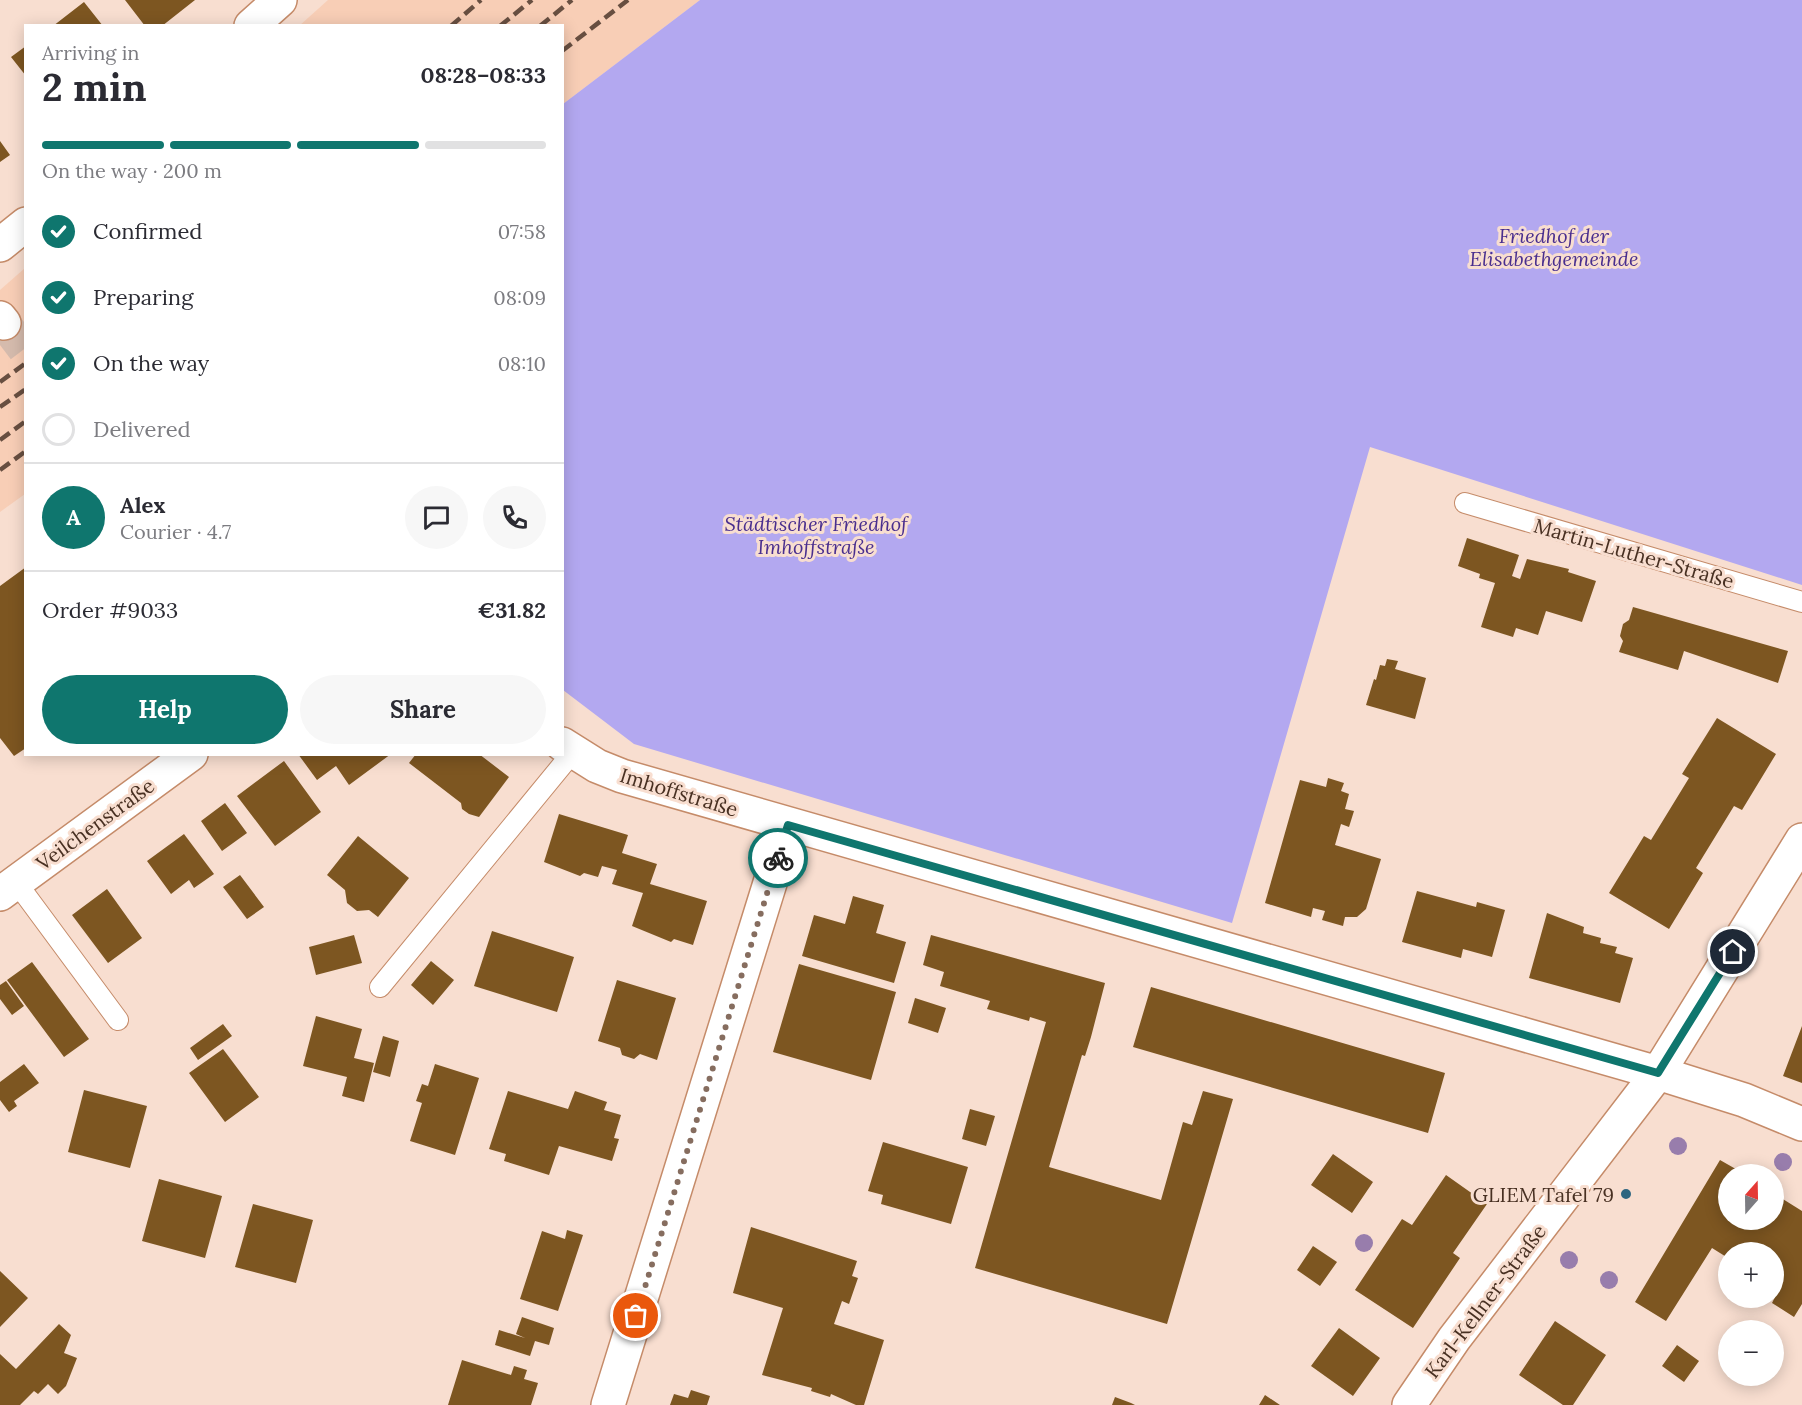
<!DOCTYPE html>
<html lang="en">
<head>
<meta charset="utf-8">
<style>
  :root { --surface:#fff; --page:#f7f7f7; --text:#2b2b33; --muted:#7c7c81; --line:#e1e1e2; --accent:#0f766e }
  body { margin:0; font-family:Lora,serif; background:var(--page); color:var(--text); height:100vh; display:flex; flex-direction:column; font-size:22px; white-space:nowrap }
  * { box-sizing:border-box; margin:0 }
  p { font-size:20px; color:var(--muted) }
  .icon { flex:none; width:33px; height:33px; fill:none; stroke:currentColor; stroke-width:2; stroke-linecap:round; stroke-linejoin:round }
  .map { position:relative; flex:1; overflow:hidden }
  .panel { position:absolute; left:24px; top:24px; width:540px; height:732px; display:flex; flex-direction:column; background:var(--surface); border-radius:0px; box-shadow:0 3px 15px #0003 }
  .panel>* { flex:none }
  .needle { width:39px; rotate:20deg }
  .tools { position:absolute; left:1718px; top:1164px; display:grid; gap:12px }
  .tools a { display:grid; place-items:center; width:66px; height:66px; border-radius:50%; background:var(--surface); box-shadow:0 3px 15px #0003; font-size:30px }
  .pin { position:absolute; display:grid; place-items:center; width:51px; height:51px; color:#fff; margin:-26px; border:3px solid #fff; border-radius:50%; box-shadow:0 2px 6px #0007 }
  .courier { position:absolute; display:grid; place-items:center; width:60px; height:60px; margin:-30px; border:4px solid #0f766e; border-radius:50%; background:#fff; color:#222; box-shadow:0 2px 8px #0007 }
  .head em { font-style:normal; font-weight:700 }
  .head div { display:flex; flex-direction:column-reverse }
  .head { display:flex; align-items:center; justify-content:space-between; height:102px; padding:0 18px }
  h1 { font-size:39px; font-weight:700; line-height:45px }
  .bar { display:grid; grid-template-columns:repeat(4,1fr); gap:9px 6px; align-content:center; height:72px; padding:0 18px }
  .bar i { height:8px; border-radius:4px; background:var(--line) }
  .bar .selected { background:var(--accent) }
  .bar p { grid-column:span 4 }
  .line { display:flex; align-items:center; gap:15px; padding:0 18px; border-top:2px solid var(--line) }
  .line div { flex:1 }
  .round { display:grid; place-items:center; flex:none; width:63px; height:63px; border-radius:32px; background:var(--page) }
  ol { padding:0 18px; list-style:none }
  li { display:flex; align-items:center; gap:18px; height:66px }
  li p { margin-inline-start:auto }
  li .icon { padding:6px; border-radius:50%; background:var(--accent); color:#fff; stroke-width:4 }
  li:last-child { color:var(--muted) }
  li i { width:33px; height:33px; border:3px solid var(--line); border-radius:50% }
  .button { display:flex; gap:12px; margin-top:auto; padding:12px 18px }
  .button a { flex:1; height:69px; border-radius:36px; background:var(--accent); color:#fff; font-size:24px; font-weight:700; line-height:69px; text-align:center }
  .button a+a { background:var(--page); color:var(--text) }
  .map>svg:first-child { display:block }
  .built { fill:#f8ceb6 }
  .green { fill:#b3a8f0 }
  .building { fill:#7d5621 }
  .lines { fill:none; stroke-linecap:round; stroke-linejoin:round }
  .street-tunnel { stroke:#d5bbad; stroke-width:33; stroke-dasharray:33 16; stroke-linecap:butt }
  .lane-casing { stroke:#c58b69; stroke-width:22 }
  .street-casing { stroke:#c58b69; stroke-width:36 }
  .lane { stroke:#fff; stroke-width:20 }
  .street { stroke:#fff; stroke-width:33 }
  .rail { stroke:#684f41; stroke-width:4.5; stroke-dasharray:12 6; stroke-linecap:butt }
  .tree { fill:#987dac }
  .done { stroke:#866d5f; stroke-width:6; stroke-dasharray:0 10.8 }
  .route { stroke:#0f766e; stroke-width:8 }
  .poi-dot { fill:#2e6680; stroke:#f8ded0; stroke-width:2 }
  .labels { text-anchor:middle; dominant-baseline:central; stroke-width:6; stroke-linejoin:round; paint-order:stroke }
  .park-label { font-size:20px; font-style:italic; fill:#492e8e; stroke:#f8ded0 }
  .street-label { font-size:20px; fill:#483022; stroke:#f8ded0 }
  .poi-label { font-size:20px; fill:#483022; stroke:#f8ded0; text-anchor:end }
</style>
</head>
<body>
<div class="map">
<svg width="1802" height="1405" viewBox="0 0 1802 1405">
  <rect width="100%" height="100%" fill="#f8ded0"/>
  <!-- built -->
  <path class="built" d="M328,0H700L563,104L562,26H299Z
    M25,268V494L0,512V290Z"/>
  <!-- green -->
  <path class="green" d="M700,0H1802V585L1370,447L1232,923L634,744L563,690V104Z"/>
  <!-- building -->
  <path class="building" d="M125,0H195L162,26H145Z
    M84,2L103,26H53Z
    M26,46V76L11,57Z
    M0,141L10,155L0,162Z
    M1467,538L1519,555L1512,576L1520,579L1527,559L1569,569L1568,572L1596,581L1582,622L1546,611L1538,635L1516,628L1513,637L1481,627L1495,583L1479,578L1480,574L1458,566Z
    M26,567V748L14,756L0,738V586Z
    M1633,607L1788,651L1778,683L1684,651L1678,670L1619,652L1623,641L1620,636L1623,624L1629,620Z
    M1387,659L1398,661L1395,669L1426,678L1415,719L1366,705L1374,679L1376,680L1380,665L1385,666Z
    M1717,718L1776,754L1742,810L1734,806L1696,868L1703,873L1669,929L1609,893L1644,836L1651,840L1689,778L1682,774Z
    M298,754H391L349,785L336,766L317,780Z
    M416,754H479L509,777L479,817L469,814L462,809L461,803L409,763Z
    M284,761L321,812L275,846L237,796Z
    M1328,778L1344,783L1341,791L1349,794L1345,809L1354,811L1349,827L1341,824L1335,845L1381,859L1366,909L1357,917H1345L1343,926L1322,920L1325,911L1313,908L1311,917L1265,903L1300,780L1326,787Z
    M225,803L247,833L222,851L201,821Z
    M559,814L628,835L622,853L657,864L650,884L707,901L693,945L674,939L671,942L632,926L643,893L612,884L617,870L602,866L598,877L584,873L580,876L544,862Z
    M184,834L214,874L194,888L189,880L171,894L147,861Z
    M358,836L409,878L378,917L369,910L357,911L347,903L345,890L327,875Z
    M240,875L264,907L247,919L223,887Z
    M107,889L142,938L108,963L72,915Z
    M1417,891L1476,907L1477,902L1505,910L1492,957L1463,949L1461,958L1402,942Z
    M853,896L884,905L876,933L906,942L894,983L802,956L814,915L845,924Z
    M1547,913L1584,927L1583,933L1601,938L1600,943L1617,947L1615,953L1633,958L1620,1003L1529,978Z
    M492,931L574,957L557,1012L474,986Z
    M354,935L362,963L316,975L309,947Z
    M931,935L1105,983L1091,1037L1085,1056L1082,1055L1049,1167L1161,1200L1183,1122L1192,1125L1203,1091L1233,1099L1167,1324L975,1268L1046,1022L1030,1017L1029,1021L987,1009L990,1001L940,986L944,972L923,965Z
    M431,961L454,980L433,1005L411,985Z
    M32,962L89,1039L64,1057L7,980Z
    M799,964L896,992L871,1080L773,1052Z
    M617,980L676,998L657,1060L640,1054L634,1059L622,1055L620,1048L598,1041Z
    M6,981L24,1006L12,1015L0,999V985Z
    M1151,987L1445,1073L1428,1133L1133,1047Z
    M915,998L946,1008L938,1033L908,1023Z
    M316,1016L362,1029L354,1058L374,1063L364,1102L342,1096L347,1077L303,1066Z
    M223,1024L232,1036L198,1060L190,1048Z
    M1802,1026V1083L1783,1076Z
    M383,1036L399,1041L390,1077L373,1072Z
    M223,1049L259,1097L225,1122L189,1073Z
    M24,1064L39,1083L14,1101L17,1106L9,1112L0,1100V1082Z
    M435,1064L479,1078L455,1155L410,1141L422,1103L416,1101L422,1084L428,1086Z
    M84,1090L147,1106L130,1168L68,1152Z
    M508,1091L568,1109L575,1091L607,1102L604,1110L621,1115L614,1138L619,1139L612,1161L559,1146L549,1175L504,1161L506,1154L489,1149Z
    M970,1109L995,1116L986,1146L962,1139Z
    M883,1142L968,1167L951,1224L881,1204L883,1195L868,1191Z
    M1333,1154L1373,1182L1352,1213L1311,1185Z
    M1720,1160L1741,1172L1746,1165L1760,1174H1728V1220H1773V1193L1802,1211V1304L1794,1317L1772,1303L1775,1297L1773,1296V1252H1728V1258L1712,1248L1666,1321L1635,1302Z
    M1446,1175L1487,1204L1453,1253L1460,1258L1413,1328L1355,1290L1402,1219L1412,1225Z
    M159,1179L222,1196L205,1258L142,1241Z
    M253,1204L313,1220L296,1283L235,1267Z
    M751,1227L857,1261L852,1276L858,1278L849,1304L842,1301L834,1324L884,1340L864,1405H856L831,1394L830,1397L811,1391L812,1388L762,1375L783,1308L733,1293Z
    M567,1230L583,1235L558,1311L520,1299L542,1231L565,1239Z
    M1313,1246L1337,1262L1320,1286L1297,1270Z
    M0,1271L28,1298L0,1327Z
    M522,1317L554,1328L549,1345L535,1341L530,1356L495,1345L499,1330L525,1338L516,1334Z
    M1555,1321L1606,1355L1573,1405H1563L1519,1375Z
    M59,1324L71,1335L64,1353L77,1358L66,1386L58,1394L48,1384L38,1394L34,1391L20,1405H0V1354L16,1369Z
    M1339,1328L1380,1358L1353,1396L1311,1366Z
    M1677,1345L1699,1361L1684,1382L1662,1366Z
    M462,1360L511,1375L514,1366L527,1370L524,1379L538,1383L531,1405H448Z
    M691,1390L710,1396L707,1405H670L674,1394L688,1398Z
    M1265,1395L1280,1405H1259Z
    M1115,1397L1131,1403L1135,1405H1112Z"/>
  <g class="lines">
    <!-- street-tunnel -->
    <path class="street-tunnel" d="M4,323L26,352"/>
    <!-- lane casing -->
    <g class="lane-casing">
      <path id="lane" d="M1465,503L1802,602
        M16,882L118,1020
        M380,987L573,752"/>
    </g>
    <!-- street casing -->
    <g class="street-casing">
      <path id="street" d="M251,26L280,0
        M0,245L26,224
        M0,318L4,323
        M562,744L597,766L622,776L1658,1073L1744,1100L1802,1124
        M0,894L191,754
        M608,1405L788,825
        M1409,1405L1454,1339L1658,1073L1802,840"/>
    </g>
    <!-- lane -->
    <use href="#lane" class="lane"/>
    <!-- street -->
    <use href="#street" class="street"/>
    <!-- rail -->
    <path class="rail" d="M451,26L481,0
      M500,26L532,0
      M540,26L572,0
      M562,51L628,0
      M0,382L26,363
      M0,407L26,389
      M0,440L26,421
      M0,470L26,451"/>
  </g>
  <!-- trees -->
  <g class="tree">
    <circle cx="1678" cy="1146" r="9"/>
    <circle cx="1783" cy="1162" r="9"/>
    <circle cx="1364" cy="1243" r="9"/>
    <circle cx="1569" cy="1260" r="9"/>
    <circle cx="1609" cy="1280" r="9"/>
  </g>
  <g class="lines">
    <!-- done -->
    <path class="done" d="M636,1316L778,858"/>
    <!-- route -->
    <path class="route" d="M778,858L788,825L1658,1073L1733,952"/>
  </g>
  <!-- markers -->
  <circle class="poi-dot" cx="1626" cy="1194" r="6"/>
  <g class="labels">
    <!-- park labels -->
    <g class="park-label">
      <text x="1554" y="235">Friedhof der<tspan x="1554" dy="23">Elisabethgemeinde</tspan></text>
      <text x="816" y="523">Städtischer Friedhof<tspan x="816" dy="23">Imhoffstraße</tspan></text>
    </g>
    <!-- street labels -->
    <g class="street-label">
      <text transform="translate(1634 553) rotate(16)">Martin-Luther-Straße</text>
      <text transform="translate(679 792) rotate(17)">Imhoffstraße</text>
      <text transform="translate(95 824) rotate(-36)">Veilchenstraße</text>
      <text transform="translate(1485 1301) rotate(-53)">Karl-Kellner-Straße</text>
    </g>
    <!-- poi labels -->
    <g class="poi-label">
      <text x="1614" y="1194">GLIEM Tafel 79</text>
    </g>
  </g>
</svg>
<div class="tools">
<a><svg class="needle" viewBox="-14 -14 28 28"><path d="M0-13l5 13h-10z" fill="#e53935"/><path d="M0 13l5-13h-10z" fill="#7c7c81"/></svg></a>
<a>+</a>
<a>−</a>
</div>
<div class="pin" style="left:636px;top:1316px;background:#ea580c"><svg class="icon" aria-label="bag" viewBox="0 0 24 24"><path d="M5 8h14l-1 12H6zM9 8a3 3 0 0 1 6 0"/></svg></div>
<div class="pin" style="left:1733px;top:952px;background:#1f2937"><svg class="icon" aria-label="home" viewBox="0 0 24 24"><path d="M3 11l9-7 9 7M6 9v11h12V9"/></svg></div>
<div class="courier" style="left:778px;top:858px"><svg class="icon" aria-label="bike" viewBox="0 0 24 24"><circle cx="6" cy="16" r="4"/><circle cx="18" cy="16" r="4"/><path d="M6 16l4-8h5l3 8M10 8l3 8H6M13 5h3"/></svg></div>
<section class="panel">
<div class="head"><div><h1>2 min</h1><p>Arriving in</p></div><em>08:28–08:33</em></div>
<div class="bar"><i class="selected"></i><i class="selected"></i><i class="selected"></i><i></i><p>On the way · 200 m</p></div>
<ol>
<li><svg class="icon" aria-label="check" viewBox="0 0 24 24"><path d="M5 12l5 5 9-10"/></svg>Confirmed<p>07:58</p></li>
<li><svg class="icon" aria-label="check" viewBox="0 0 24 24"><path d="M5 12l5 5 9-10"/></svg>Preparing<p>08:09</p></li>
<li><svg class="icon" aria-label="check" viewBox="0 0 24 24"><path d="M5 12l5 5 9-10"/></svg>On the way<p>08:10</p></li>
<li><i></i>Delivered</li>
</ol>
<div class="line" style="height:108px"><b class="round" style="background:var(--accent);color:#fff">A</b><div><b>Alex</b><p>Courier · 4.7</p></div><a class="round"><svg class="icon" aria-label="chat" viewBox="0 0 24 24"><path d="M4 5h16v11H9l-5 4z"/></svg></a><a class="round"><svg class="icon" aria-label="phone" viewBox="0 0 24 24"><path d="M5 4h4l2 5-3 2q2 4 5 5l2-3 5 2v4C11 20 4 13 5 4z"/></svg></a></div>
<div class="line" style="height:78px"><div>Order #9033</div><b>€31.82</b></div>
<div class="button"><a>Help</a><a>Share</a></div>
</section>
</div>
</body>
</html>
